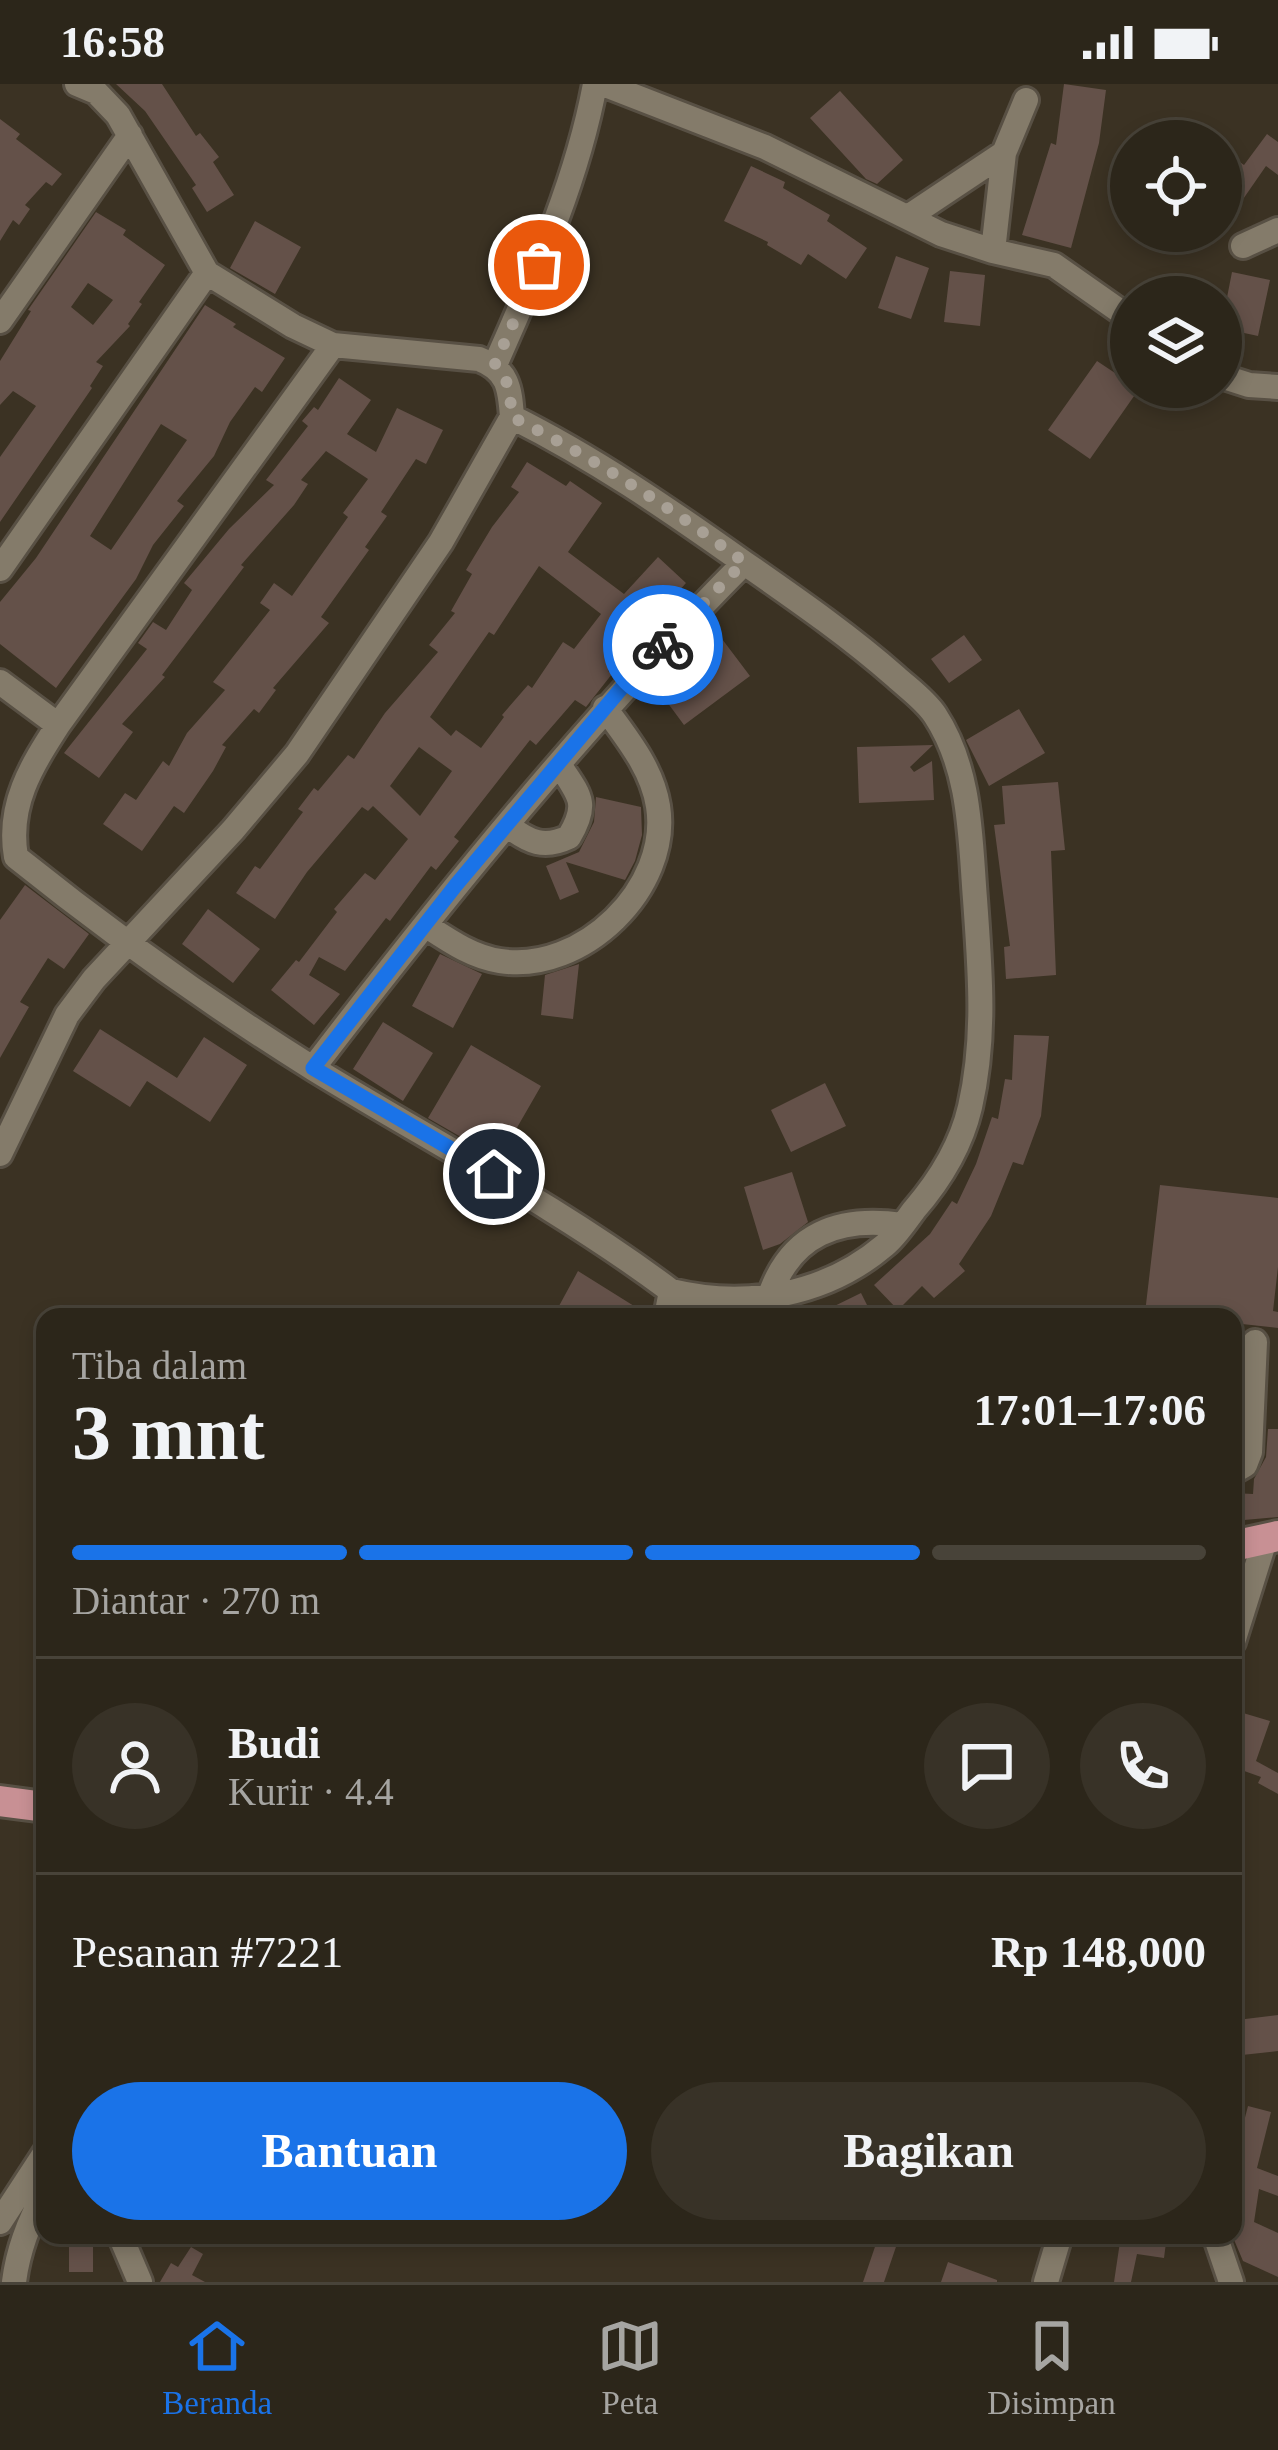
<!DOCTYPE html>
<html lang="id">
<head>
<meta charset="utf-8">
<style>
  :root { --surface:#2c261a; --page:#383227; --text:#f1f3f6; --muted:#a6a5a2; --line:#484339; --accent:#1a73e8 }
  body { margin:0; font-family:Georgia,serif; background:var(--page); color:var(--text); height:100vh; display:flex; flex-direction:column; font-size:45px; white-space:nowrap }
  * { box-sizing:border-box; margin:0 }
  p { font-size:39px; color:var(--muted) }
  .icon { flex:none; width:66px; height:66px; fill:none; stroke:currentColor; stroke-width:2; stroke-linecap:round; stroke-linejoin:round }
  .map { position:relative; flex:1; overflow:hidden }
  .details { position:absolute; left:36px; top:1224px; width:1206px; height:936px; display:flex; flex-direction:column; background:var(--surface); border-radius:24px; box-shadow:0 6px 18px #0003,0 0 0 3px var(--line) }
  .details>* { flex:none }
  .fabs { position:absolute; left:1110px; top:36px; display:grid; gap:24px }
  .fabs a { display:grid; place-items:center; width:132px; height:132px; border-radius:50%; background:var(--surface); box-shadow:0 6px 18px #0003,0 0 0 3px var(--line); font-size:60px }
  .pin { position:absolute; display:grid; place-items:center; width:102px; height:102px; color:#fff; margin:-51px; border:6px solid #fff; border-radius:50%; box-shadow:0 3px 12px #0007 }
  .courier { position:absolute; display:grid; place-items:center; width:120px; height:120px; margin:-60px; border:9px solid #1a73e8; border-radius:50%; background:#fff; color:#222; box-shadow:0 3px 15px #0007 }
  .head em { font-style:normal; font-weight:700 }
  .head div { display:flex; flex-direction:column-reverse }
  .head { display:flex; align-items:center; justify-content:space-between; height:204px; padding:0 36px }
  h1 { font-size:78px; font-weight:700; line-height:90px }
  .bar { display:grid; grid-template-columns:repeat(4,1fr); gap:18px 12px; align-content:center; height:144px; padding:0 36px }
  .bar i { height:15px; border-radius:9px; background:var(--line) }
  .bar .active { background:var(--accent) }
  .bar p { grid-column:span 4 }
  .line { display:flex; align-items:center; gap:30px; padding:0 36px; border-top:3px solid var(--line) }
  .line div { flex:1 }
  .round { display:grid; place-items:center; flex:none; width:126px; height:126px; border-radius:63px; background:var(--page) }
  .cta { display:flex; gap:24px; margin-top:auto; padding:24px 36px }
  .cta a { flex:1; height:138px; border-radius:72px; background:var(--accent); color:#fff; font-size:48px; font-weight:700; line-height:138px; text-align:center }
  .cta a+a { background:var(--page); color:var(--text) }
  .status { display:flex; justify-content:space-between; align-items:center; height:84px; padding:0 60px; background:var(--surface); direction:ltr }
  .status svg { height:33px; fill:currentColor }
  .menu { display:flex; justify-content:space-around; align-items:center; height:168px; border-top:3px solid var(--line); background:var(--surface); font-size:33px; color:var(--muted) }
  .menu a { display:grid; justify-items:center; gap:6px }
  .menu .active { color:var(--accent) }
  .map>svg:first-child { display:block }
  .building { fill:#645149; fill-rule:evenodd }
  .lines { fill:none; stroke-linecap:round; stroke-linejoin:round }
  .minor-casing { stroke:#585044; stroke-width:30 }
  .major-casing { stroke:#585044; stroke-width:36 }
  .minor { stroke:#847b6a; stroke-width:24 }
  .major { stroke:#c89094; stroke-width:30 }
  .done { stroke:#a8a095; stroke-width:12; stroke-dasharray:0 21.6 }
  .route { stroke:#1a73e8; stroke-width:15 }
</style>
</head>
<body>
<div class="status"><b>16:58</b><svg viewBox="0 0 49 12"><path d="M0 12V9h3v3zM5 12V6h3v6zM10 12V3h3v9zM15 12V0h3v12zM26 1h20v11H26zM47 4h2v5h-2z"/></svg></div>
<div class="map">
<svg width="1278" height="2198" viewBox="0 0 1278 2198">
  <rect width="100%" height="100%" fill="#3b3223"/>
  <!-- building -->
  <path class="building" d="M116,0H162L196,52L200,49L219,73L213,78L234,111L207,128L192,104L196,101L145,27Z
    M1064,0L1106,6L1099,59L1071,164L1022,151L1051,59L1056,61Z
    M840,7L903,76L877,100L866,95L810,34Z
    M0,35L20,50L16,55L62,90L52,102L46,98L25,121L30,125L19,141L13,136L0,157Z
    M1267,50L1278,58V91L1266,82L1239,121L1221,108V77L1227,69L1244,81Z
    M751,82L785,98L783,104L830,131L827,137L867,164L846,195L808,170L801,181L767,161L768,158L724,137Z
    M96,128L126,146L123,151L165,181L139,218L142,220L128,240L130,242L96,278L103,282L90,302L92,304L0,438V373L36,322L13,307L0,321V277L31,227L28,226ZM88,199L113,216L93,241L71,223Z
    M255,137L301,163L275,210L230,184Z
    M896,172L929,184L911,235L878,224Z
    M950,187L985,191L980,242L944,238Z
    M1232,188L1270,196L1258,252L1221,244Z
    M205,221L236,240L233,243L285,274L262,308L255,303L230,338L214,372L177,417L184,422L153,461L136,495L56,604L0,560V518L36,474ZM161,340L187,356L111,466L90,452Z
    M1097,277L1139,305L1090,375L1048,346Z
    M339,294L371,316L347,350L376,368L397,324L443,346L426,380L416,375L381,428L387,432L365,463L369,466L321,533L329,539L273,604L276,606L259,629L254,625L222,661L226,663L213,687L184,729L174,722L142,767L103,740L125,709L136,716L163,677L169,682L187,649L225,606L213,598L270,526L260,519L274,499L292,512L348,433L343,429L368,395L326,367L301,396L308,400L294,421L241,481L244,483L162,591L165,593L122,640L133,648L99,694L64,669L147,565L138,559L153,538L166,546L192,506L184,499L229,445L274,401L266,396L308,342L302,337L314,323L318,326Z
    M527,378L566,402L570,397L602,419L568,468L624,510L658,473L686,499L653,536L650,533L608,587L612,590L586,623L575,616L536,661L530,656L454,753L459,757L436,786L431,782L390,837L386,834L345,887L319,873L309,891L340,910L314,941L271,906L296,876L299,878L337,828L334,825L365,789L375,796L408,755L373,722L368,727L362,723L307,788L275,835L236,809L255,782L260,785L303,728L298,725L314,704L318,707L348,671L354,675L385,629L438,568L429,561L455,529L451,527L472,490L466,486L492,443L519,408L511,403ZM539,482L601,530L574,565L563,558L532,604L528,601L502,631L504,633L481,664L456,646L451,652L430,633L489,548L494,551ZM419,663L452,687L420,732L390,702Z
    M713,543L750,592L684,641L653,599L686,563Z
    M964,551L982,576L949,599L931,575Z
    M1019,625L1045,669L989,702L966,656Z
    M933,661L910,683L914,688L932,677L934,716L859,719L857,663Z
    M1058,698L1065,766L1051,767L1056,891L1006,895L1004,863L1010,862L994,741L1005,740L1002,702Z
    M596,713L641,723L642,751L635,777L625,796L566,778L579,808L560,816L546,782L579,768L594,738Z
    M25,801L89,850L64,885L48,874L20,918L29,923L0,974V836Z
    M208,825L260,865L233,899L182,860Z
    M440,870L482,890L453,944L412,922Z
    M579,880L573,935L541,931L545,891Z
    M383,938L433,969L403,1017L353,985Z
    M100,945L177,994L204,953L247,981L210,1038L147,997L130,1023L73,987Z
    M1014,951L1049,952L1041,1032L1023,1081L1013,1078L991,1132L959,1180L965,1187L934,1214L922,1202L898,1226L874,1201L930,1150L952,1117L957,1120L976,1080L992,1033L998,1035L1005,995L1012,996Z
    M471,961L541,1002L499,1075L428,1034Z
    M825,999L846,1042L791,1068L771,1026Z
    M792,1088L808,1138L780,1160L763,1166L744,1103Z
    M1160,1101L1278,1114V1183L1273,1227L1278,1228V1244L1233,1239V1233L1145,1229Z
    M578,1187L650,1232V1233H553Z
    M861,1209L873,1233H812Z
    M1268,1345H1278V1433L1233,1437V1409L1253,1410L1254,1395L1266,1373Z
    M1233,1626L1270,1637L1256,1677L1278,1689V1710L1258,1699L1261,1693L1233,1683Z
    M1278,1931V1967L1242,1971L1237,1936Z
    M1248,2022L1271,2028L1257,2084L1278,2092V2112L1259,2105L1254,2138L1278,2149V2193L1243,2177L1232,2151L1238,2117L1233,2116V2080Z
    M879,2151L899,2154L884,2198H863Z
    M1121,2151H1167L1164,2174L1137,2170L1131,2198H1114Z
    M69,2156H93V2188H69Z
    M191,2163L203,2170L192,2191L205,2198H160L171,2179L178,2183Z
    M948,2178L997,2196V2198H941Z"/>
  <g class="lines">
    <!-- minor casing -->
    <g class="minor-casing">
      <path id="minor" d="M77,0L96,8L118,31L207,189L293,242L333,261L479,275C508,286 510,304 512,333C594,374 668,425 743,478C796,515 847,550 896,593C908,604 925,616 935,631C971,686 970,752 975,815C980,886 986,953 970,1023C961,1062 940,1096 914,1126C905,1138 896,1152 885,1161C825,1212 745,1225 671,1207C559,1123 433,1058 314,985C210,920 112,850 16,773C7,721 31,683 58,641L333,261
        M603,0L765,63L941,150L993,167L1004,69L1026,16
        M908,133L1004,69
        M1243,162L1278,146
        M993,167L1054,181L1131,235
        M0,237L130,51
        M495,281C535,190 577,98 595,0
        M1221,292L1249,301L1278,303
        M0,485L207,189
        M0,598L58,641
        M508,742C529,758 544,765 569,753C589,720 580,712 560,682
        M425,841C448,856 472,873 500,877C582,890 671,804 658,722C652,684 626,653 605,624
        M313,984C448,808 588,636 744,479
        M0,1070L67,931L94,895L233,746L297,670L441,458L512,333
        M769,1214C790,1149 840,1132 902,1141
        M666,1233L671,1207
        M1233,1388L1245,1381L1250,1368L1255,1258
        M1233,1558L1265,1456
        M0,2138L45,2069
        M120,2151L140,2198
        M1215,2151L1231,2198
        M14,2198C18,2166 29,2137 45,2109
        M1046,2198L1060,2151"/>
    </g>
    <!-- major casing -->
    <g class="major-casing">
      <path id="major" d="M1233,1462L1278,1452
        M0,1717L45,1723"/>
    </g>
    <!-- minor -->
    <use href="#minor" class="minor"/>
    <!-- major -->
    <use href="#major" class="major"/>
  </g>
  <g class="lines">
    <!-- done -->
    <path class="done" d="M539,181L495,280L509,302L512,333C594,374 671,424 744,478L663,561"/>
    <!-- route -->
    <path class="route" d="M494,1090L313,984L456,801L625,600L663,561"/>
  </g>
</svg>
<div class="fabs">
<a><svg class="icon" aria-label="locate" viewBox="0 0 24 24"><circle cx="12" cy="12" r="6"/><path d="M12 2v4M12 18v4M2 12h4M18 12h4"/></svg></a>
<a><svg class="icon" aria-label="layers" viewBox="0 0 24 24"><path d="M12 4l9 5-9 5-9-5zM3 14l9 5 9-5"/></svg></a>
</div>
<div class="pin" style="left:539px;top:181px;background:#ea580c"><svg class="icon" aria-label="bag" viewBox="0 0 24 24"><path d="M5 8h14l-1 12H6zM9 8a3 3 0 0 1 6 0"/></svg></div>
<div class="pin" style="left:494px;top:1090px;background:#1f2937"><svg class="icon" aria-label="home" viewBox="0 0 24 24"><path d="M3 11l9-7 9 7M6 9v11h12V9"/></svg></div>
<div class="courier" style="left:663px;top:561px"><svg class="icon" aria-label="bike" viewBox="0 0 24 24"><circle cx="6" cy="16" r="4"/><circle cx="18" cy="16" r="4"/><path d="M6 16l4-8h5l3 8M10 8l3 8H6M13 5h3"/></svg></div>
<section class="details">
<div class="head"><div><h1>3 mnt</h1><p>Tiba dalam</p></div><em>17:01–17:06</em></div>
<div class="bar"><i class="active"></i><i class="active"></i><i class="active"></i><i></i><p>Diantar · 270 m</p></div>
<div class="line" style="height:216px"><a class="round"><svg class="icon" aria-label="person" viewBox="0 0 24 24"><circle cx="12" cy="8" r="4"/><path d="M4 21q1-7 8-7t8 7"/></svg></a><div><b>Budi</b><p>Kurir · 4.4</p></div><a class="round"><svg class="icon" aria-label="chat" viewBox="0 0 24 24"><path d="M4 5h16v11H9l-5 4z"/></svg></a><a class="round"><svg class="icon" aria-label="phone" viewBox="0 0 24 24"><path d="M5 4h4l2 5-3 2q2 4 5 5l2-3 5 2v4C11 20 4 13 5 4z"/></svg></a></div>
<div class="line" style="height:156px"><div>Pesanan #7221</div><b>Rp 148,000</b></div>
<div class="cta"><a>Bantuan</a><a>Bagikan</a></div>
</section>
</div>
<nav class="menu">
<a class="active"><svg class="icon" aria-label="home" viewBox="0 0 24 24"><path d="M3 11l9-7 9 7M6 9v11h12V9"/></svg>Beranda</a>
<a><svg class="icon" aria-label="map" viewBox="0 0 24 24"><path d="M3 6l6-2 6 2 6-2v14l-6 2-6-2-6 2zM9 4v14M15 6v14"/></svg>Peta</a>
<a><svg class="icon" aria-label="saved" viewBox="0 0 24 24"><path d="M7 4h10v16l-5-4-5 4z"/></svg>Disimpan</a>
</nav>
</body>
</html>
